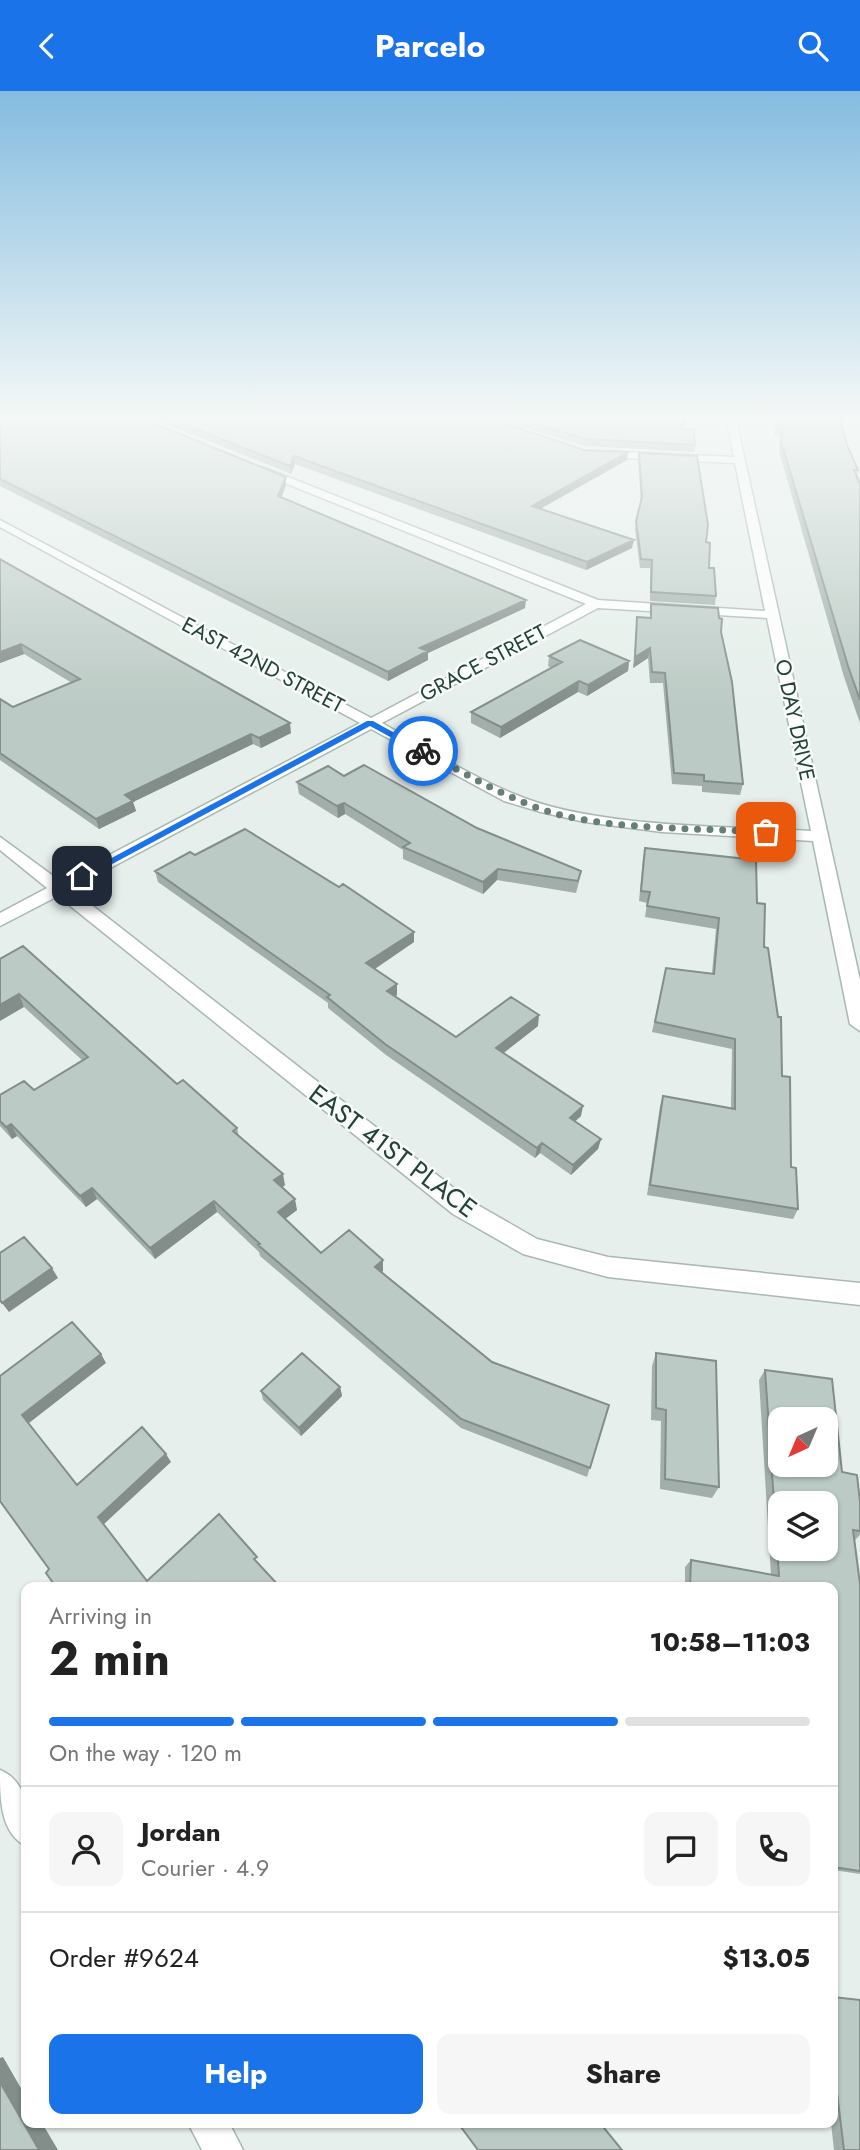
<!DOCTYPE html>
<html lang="en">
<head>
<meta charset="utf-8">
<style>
  :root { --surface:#fff; --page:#f6f6f6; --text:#222; --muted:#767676; --line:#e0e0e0; --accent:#1a73e8 }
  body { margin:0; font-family:Jost,sans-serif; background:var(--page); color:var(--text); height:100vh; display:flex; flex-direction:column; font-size:26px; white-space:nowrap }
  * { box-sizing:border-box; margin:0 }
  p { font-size:23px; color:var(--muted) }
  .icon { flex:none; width:38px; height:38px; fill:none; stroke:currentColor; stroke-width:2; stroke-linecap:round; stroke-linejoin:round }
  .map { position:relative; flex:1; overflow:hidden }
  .details { position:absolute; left:21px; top:1491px; width:817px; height:546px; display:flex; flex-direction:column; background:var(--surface); border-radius:14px; box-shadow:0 2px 5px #0004 }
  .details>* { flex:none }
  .needle { width:46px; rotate:224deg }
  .tools { position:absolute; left:768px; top:1316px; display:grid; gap:14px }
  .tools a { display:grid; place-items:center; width:70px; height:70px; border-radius:14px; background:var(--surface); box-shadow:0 2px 5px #0004; font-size:35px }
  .pin { position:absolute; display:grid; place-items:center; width:60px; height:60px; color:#fff; margin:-30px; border-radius:14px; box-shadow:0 4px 10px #0006 }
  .courier { position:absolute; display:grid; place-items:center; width:70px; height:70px; margin:-35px; border:5px solid #1a73e8; border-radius:50%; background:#fff; color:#222; box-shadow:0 2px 9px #0007 }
  .head em { font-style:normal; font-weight:700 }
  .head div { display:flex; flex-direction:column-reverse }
  .head { display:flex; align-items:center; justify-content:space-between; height:119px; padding:0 28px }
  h1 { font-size:46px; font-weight:700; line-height:52px }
  .bar { display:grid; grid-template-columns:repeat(4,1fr); gap:10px 7px; align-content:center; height:84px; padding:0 28px }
  .bar i { height:9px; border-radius:5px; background:var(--line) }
  .bar .selected { background:var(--accent) }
  .bar p { grid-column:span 4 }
  .line { display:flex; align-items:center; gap:18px; padding:0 28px; border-top:2px solid var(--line) }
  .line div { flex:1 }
  .round { display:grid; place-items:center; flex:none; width:74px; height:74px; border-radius:14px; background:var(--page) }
  .primary-button { display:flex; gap:14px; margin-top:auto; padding:14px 28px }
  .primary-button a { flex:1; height:80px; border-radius:14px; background:var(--accent); color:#fff; font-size:28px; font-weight:700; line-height:80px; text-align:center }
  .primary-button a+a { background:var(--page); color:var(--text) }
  header { display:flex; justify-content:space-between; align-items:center; height:91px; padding:0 28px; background:var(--accent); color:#fff; font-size:32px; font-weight:700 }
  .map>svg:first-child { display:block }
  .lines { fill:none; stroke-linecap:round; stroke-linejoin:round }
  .minor-casing { stroke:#a8b8b2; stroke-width:3 }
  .tertiary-casing { stroke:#a8b8b2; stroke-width:3 }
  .minor { fill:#fff; fill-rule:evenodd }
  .tertiary { fill:#fff; fill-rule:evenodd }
  .wall { fill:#a1aea9 }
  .shaded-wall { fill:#838d89 }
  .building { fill:#bbcac4; stroke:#838d89; stroke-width:2; fill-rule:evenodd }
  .route { fill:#1a73e8 }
  .done { stroke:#687f78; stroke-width:7; stroke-dasharray:0 12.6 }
  .labels { text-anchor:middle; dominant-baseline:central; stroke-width:5; stroke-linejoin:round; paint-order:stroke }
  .far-street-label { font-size:21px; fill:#24423a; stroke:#f7fbf9 }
  .street-label { font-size:26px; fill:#24423a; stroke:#f7fbf9 }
</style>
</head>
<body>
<header><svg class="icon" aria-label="back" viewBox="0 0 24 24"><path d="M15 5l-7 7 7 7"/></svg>Parcelo<svg class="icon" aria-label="search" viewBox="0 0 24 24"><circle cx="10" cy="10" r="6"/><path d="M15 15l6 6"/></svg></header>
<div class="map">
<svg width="860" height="2059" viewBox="0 0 860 2059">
  <rect width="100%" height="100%" fill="#e6efeb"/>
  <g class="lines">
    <!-- minor casing -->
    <g class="minor-casing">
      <path id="minor" d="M726,325H735L860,889V940L850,933L813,750L662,741L585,731L541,721L504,710L371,638L71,798L469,1109L537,1148L608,1166L860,1192V1214L608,1186L523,1163L453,1123L58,805L0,835V822L47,797L0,759V746L60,790L360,632L0,436V429L371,627L586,513L255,380V376H263L598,509L765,520L735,372L602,366L597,363L602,360L734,366ZM598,517L767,527L811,740C724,735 593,737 514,703C468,684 425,656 382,632Z"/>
    </g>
    <!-- tertiary casing -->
    <g class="tertiary-casing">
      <path id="tertiary" d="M0,1679C31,1692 27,1726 26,1755C0,1742 0,1707 0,1679Z
        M188,2032H229L243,2059H202Z"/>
    </g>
    <!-- minor -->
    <use href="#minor" class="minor"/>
    <!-- tertiary -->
    <use href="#tertiary" class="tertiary"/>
  </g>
  <!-- wall -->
  <path class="wall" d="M0,325L286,386V393L282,406L525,517L428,562V569L388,590L0,395Z
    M147,325H482L584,359L627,369L540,418L632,457L586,479L295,373L291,383Z
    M486,325H688L683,338L695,354L694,361L585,355Z
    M770,325H839L847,354L858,379L857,385L860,393V632L844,586L779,360L780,344H774L775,327H770Z
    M639,362L706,451L709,477L716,505L715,514L650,510V477H640L635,438L641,412L638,369Z
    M0,468L291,642L261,657L253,653L133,711L136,720L99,738L0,669V608L13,616L72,592L24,563L0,572Z
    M651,513L721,541L743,693L740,704L702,701V695L672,693L663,592H650L648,567L633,577L637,526L650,527Z
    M549,565L629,570L628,580L587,605L578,601L500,647L471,632V621L551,577L548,575Z
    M344,685L477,737L579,791L576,802L497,789L483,803L403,768V759L345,723L338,727L299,703L297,691Z
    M645,757L757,812L782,985L791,1076L798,1118L793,1128L647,1104L660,1015L663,1005L731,1017L732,958L652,941L666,877L712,882L716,838L645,826L647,812L639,810L643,767Z
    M195,764L414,851L375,878L397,893V904L395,905L456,946L538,935L503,962L581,1025L575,1030L601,1048L598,1058L571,1084L540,1062L535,1067L386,964L328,917V912L158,791L155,780Z
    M0,868L177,993L237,1037L239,1045L285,1094L282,1096L297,1119L285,1128L321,1162L383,1169V1180L382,1181L492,1271L609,1314L587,1386L461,1337L260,1165L259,1161L217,1121L155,1168L97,1108L86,1116L17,1045L12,1048L0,1035V1004L34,999L83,970L24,916Z
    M656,1262L719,1396L712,1407L660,1398L661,1330L651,1329L652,1275Z
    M765,1279L842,1381L860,1440V1444L855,1449L860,1493V1783L833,1779V1496H685V1476L691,1469L771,1484L759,1289Z
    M340,1296L342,1305L301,1345L263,1309L261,1300Z
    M833,1905L860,2059H834L831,2032H833Z"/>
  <!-- shaded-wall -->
  <path class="shaded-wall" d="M628,361L627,369L531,423L532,415Z
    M294,365L295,373L291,383L290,375Z
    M286,386V393L279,412L278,405Z
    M634,449L632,457L586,479L587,471Z
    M526,509L525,517L428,562V569L388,590V581L420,557Z
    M21,553L24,563L0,572V561Z
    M650,557L648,567L633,577L635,566Z
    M629,570L628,580L587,605L588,594Z
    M579,590L578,601L500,647L501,636Z
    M290,632L291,642L261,657L259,647Z
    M251,643L253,653L133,711L136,720L99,738L96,728L125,704Z
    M344,712L345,723L338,727L337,715Z
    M498,778L497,789L483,803V791Z
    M414,841V851L367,883L366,872Z
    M397,893V904L388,911L387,900Z
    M19,903L24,916L0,930V914Z
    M539,924L538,935L496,968V957Z
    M583,1015L581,1025L568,1037L570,1027Z
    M11,1033L17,1045L12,1048L6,1036Z
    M601,1048L598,1058L571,1084L573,1074Z
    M542,1052L540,1062L535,1067L537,1057Z
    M283,1083L285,1094L277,1101L274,1089Z
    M92,1097L97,1108L86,1116L80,1105Z
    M295,1108L297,1119L280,1132L278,1121Z
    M214,1110L217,1121L155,1168L150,1157Z
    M383,1169V1180L376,1186L375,1176Z
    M52,1177L58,1187L9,1221L2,1212Z
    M101,1263L106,1272L29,1332L22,1324Z
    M340,1296L342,1305L301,1345L299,1337Z
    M166,1363L171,1371L104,1433L98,1426Z
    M3,1966L26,2006V2032H42L58,2059H39L0,1991V1967Z"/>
  <!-- building -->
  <path class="building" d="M0,325H136L286,386L278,405L526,509L420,557L428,560L388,581L0,388Z
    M163,325H482L584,359L628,361L532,415L634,449L587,471L294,365L290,375Z
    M510,325H686L682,338L694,339L695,354L586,348Z
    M776,325H839L847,354L858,379H854L860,393V609L848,575L781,350L783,335L776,334Z
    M639,362L697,365L708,434L706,451L710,452L709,477H714L716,505L651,501L652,469L641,468L636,430L642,406Z
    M0,468L290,632L259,647L251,643L125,704L133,710L96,728L0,662V608L13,616L80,588L21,553L0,561Z
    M651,513L718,517L719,527L722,528L721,541L732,591L743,693L704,690V684L674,682L665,582L652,581L650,557L635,566L637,526L651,527Z
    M580,549L629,570L588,594L579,590L501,636L471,621L562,571L549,565Z
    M364,674L477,737L581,780L578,790L498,778L483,791L403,756L410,752L344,712L337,715L297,691L328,675L344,685Z
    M245,738L339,796L343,793L414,841L366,872L397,893L387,900L456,946L511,906L539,924L496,957L583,1015L570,1027L601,1048L573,1074L542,1052L537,1057L385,953L327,906L330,904L155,780L190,761L195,764Z
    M645,757L756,769L757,812L765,813L764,856L768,857L778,926H781L782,985L790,986L791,1076L796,1077L798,1118L650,1094L663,1005L735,1018V948L655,931L666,877L714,883L719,827L647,815L650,801L641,800Z
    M23,855L177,993L183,989L237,1037L233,1040L283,1083L274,1089L295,1108L278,1121L321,1162L349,1139L383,1169L375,1176L492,1271L609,1314L590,1377L461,1328L258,1154L260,1153L214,1110L150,1157L92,1097L80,1105L11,1033L6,1036L0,1030V1004L24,990L34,999L88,966L19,903L0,914V868Z
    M24,1146L52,1177L2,1212L0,1209V1162Z
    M72,1231L101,1263L22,1324L77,1394L142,1336L166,1363L98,1426L147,1490L219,1423L257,1466L254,1468L280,1496H197L193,1492L188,1496H56L46,1482L49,1478L0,1410V1285Z
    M302,1262L340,1296L299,1337L261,1300Z
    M656,1262L716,1270L719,1396L665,1388L666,1319L656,1317Z
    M765,1279L832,1288L842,1381L857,1384L860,1411V1440L853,1439L860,1493V1780L833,1776V1496H690L691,1469L779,1485ZM780,1328H826V1374H780ZM780,1412H826V1458H780Z
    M833,1906L860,1909V2059H844L833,1969Z
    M0,1991L39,2059H0Z
    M458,2032H600L622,2059H478Z"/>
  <!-- sky -->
  <linearGradient id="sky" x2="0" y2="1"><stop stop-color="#84bce0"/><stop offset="0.53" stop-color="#f4f8f6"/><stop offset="1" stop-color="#f4f8f6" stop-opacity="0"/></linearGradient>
  <rect width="860" height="614" fill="url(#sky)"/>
  <!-- route -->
  <path class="route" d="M367,630H373L427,660L420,662L370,635L86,787L78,785Z"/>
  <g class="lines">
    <!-- done -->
    <path class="done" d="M423,660C466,683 507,708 553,722C613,739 702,737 766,741"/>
  </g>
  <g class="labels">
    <!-- far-street labels -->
    <g class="far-street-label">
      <text transform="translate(483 572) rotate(-28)">GRACE STREET</text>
      <text transform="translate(263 574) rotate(28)">EAST 42ND STREET</text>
      <text transform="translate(795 629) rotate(78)">O DAY DRIVE</text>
    </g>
    <!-- street labels -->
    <g class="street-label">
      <text transform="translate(393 1060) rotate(37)">EAST 41ST PLACE</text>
    </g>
  </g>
</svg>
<div class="tools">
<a><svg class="needle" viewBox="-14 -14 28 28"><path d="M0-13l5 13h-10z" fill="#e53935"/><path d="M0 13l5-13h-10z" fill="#767676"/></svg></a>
<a><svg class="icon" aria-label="layers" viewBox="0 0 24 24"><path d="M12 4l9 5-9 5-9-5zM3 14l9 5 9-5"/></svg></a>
</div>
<div class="pin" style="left:766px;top:741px;background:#ea580c"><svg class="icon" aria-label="bag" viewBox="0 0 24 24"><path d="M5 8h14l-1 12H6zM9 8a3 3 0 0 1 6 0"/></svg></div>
<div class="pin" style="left:82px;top:785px;background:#1f2937"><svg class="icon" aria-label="home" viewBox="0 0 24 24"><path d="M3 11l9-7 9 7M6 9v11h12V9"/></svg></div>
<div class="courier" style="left:423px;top:660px"><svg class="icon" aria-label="bike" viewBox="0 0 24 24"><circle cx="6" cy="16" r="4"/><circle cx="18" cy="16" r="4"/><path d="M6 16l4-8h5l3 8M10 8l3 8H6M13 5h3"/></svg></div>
<section class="details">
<div class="head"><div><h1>2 min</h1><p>Arriving in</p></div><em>10:58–11:03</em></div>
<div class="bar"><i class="selected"></i><i class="selected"></i><i class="selected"></i><i></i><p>On the way · 120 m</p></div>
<div class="line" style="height:126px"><a class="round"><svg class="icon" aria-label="person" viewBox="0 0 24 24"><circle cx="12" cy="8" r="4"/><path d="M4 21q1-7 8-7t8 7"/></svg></a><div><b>Jordan</b><p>Courier · 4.9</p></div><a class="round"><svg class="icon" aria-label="chat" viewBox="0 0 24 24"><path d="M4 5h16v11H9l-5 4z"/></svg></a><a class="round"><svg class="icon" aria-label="phone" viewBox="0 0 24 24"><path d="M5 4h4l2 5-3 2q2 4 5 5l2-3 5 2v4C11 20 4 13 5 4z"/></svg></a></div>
<div class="line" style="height:91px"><div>Order #9624</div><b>$13.05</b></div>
<div class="primary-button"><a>Help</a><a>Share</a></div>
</section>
</div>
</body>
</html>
